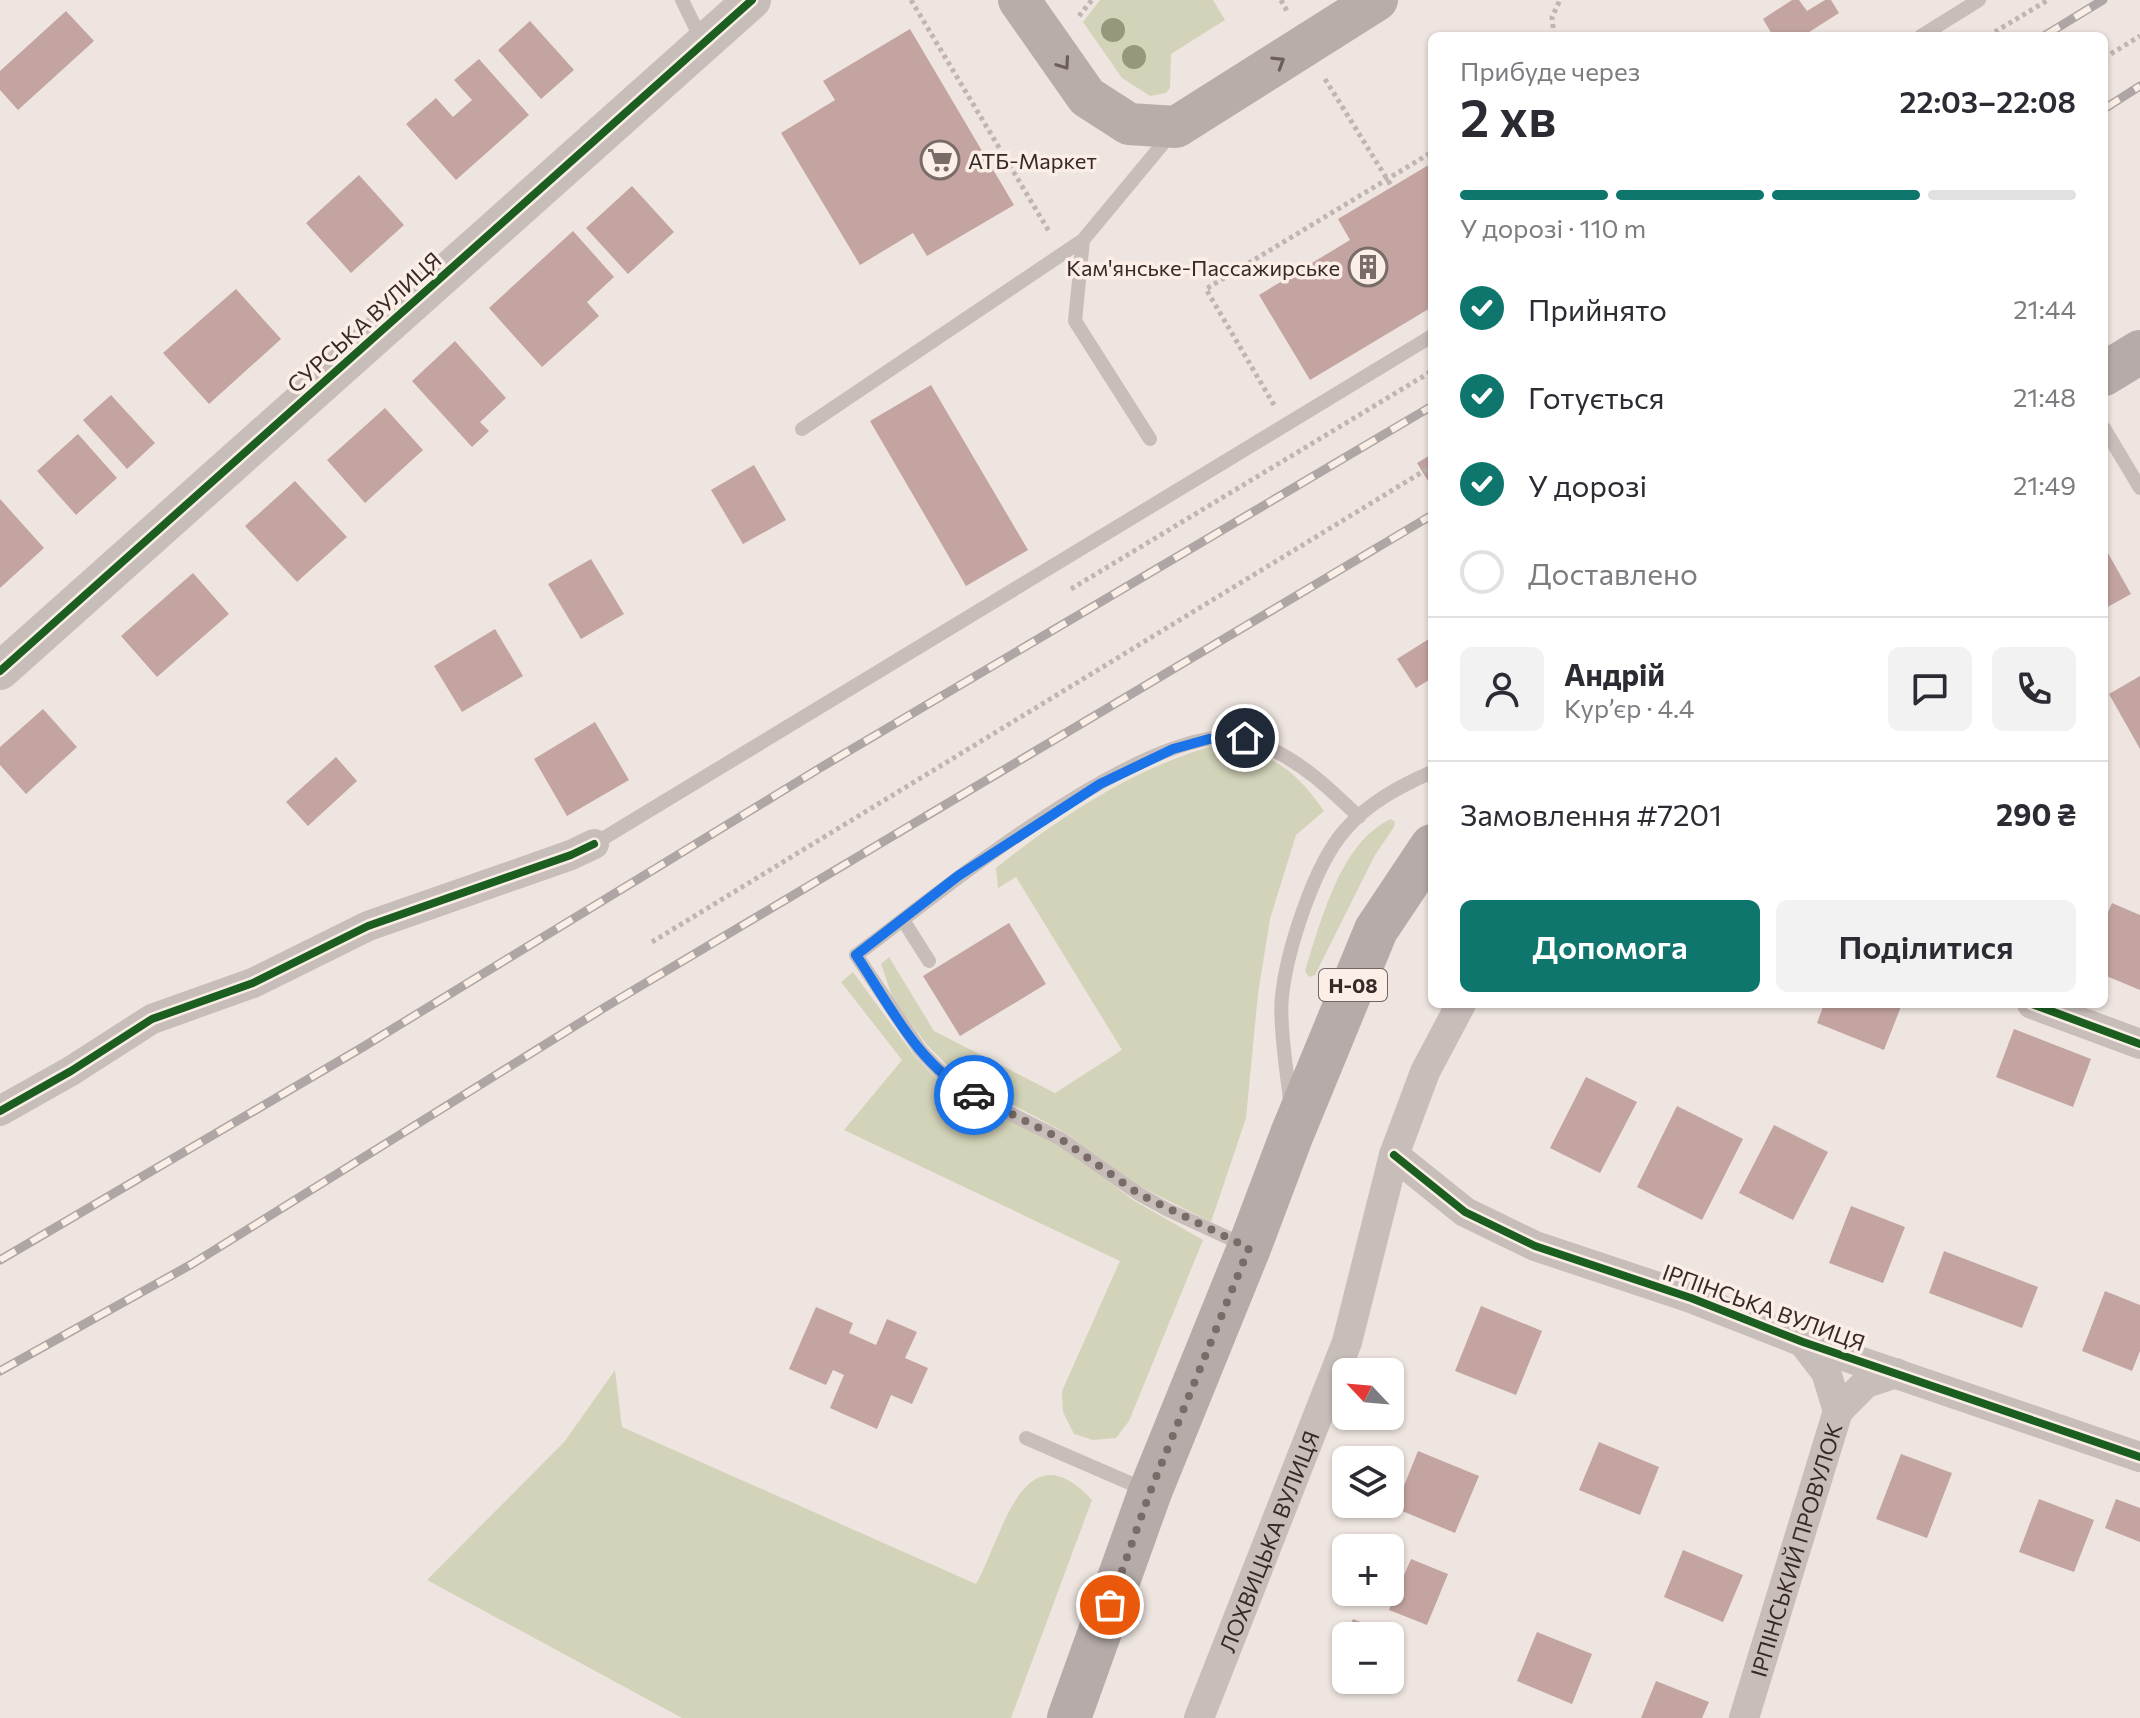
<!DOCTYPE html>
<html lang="uk">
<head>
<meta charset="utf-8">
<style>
  :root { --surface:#fff; --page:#f2f2f3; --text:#2b2b33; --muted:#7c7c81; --line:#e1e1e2; --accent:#0f766e }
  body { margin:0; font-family:Commissioner,sans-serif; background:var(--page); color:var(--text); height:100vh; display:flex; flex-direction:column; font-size:30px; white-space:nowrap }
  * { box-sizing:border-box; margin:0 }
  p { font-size:26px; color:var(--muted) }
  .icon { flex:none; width:44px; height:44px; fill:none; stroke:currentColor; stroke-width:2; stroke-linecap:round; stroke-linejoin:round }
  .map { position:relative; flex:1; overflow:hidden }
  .drawer { position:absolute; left:1428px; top:32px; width:680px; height:976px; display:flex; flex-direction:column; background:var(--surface); border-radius:12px; box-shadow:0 2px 6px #0004 }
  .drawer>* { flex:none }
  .needle { width:52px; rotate:296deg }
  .buttons { position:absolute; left:1332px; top:1358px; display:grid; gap:16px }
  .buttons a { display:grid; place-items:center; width:72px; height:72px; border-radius:12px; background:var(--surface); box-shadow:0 2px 6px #0004; font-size:40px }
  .pin { position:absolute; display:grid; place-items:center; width:68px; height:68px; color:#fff; margin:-34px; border:4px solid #fff; border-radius:50%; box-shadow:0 2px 8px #0007 }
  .courier { position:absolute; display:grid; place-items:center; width:80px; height:80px; margin:-40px; border:6px solid #1a73e8; border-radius:50%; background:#fff; color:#222; box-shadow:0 2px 10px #0007 }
  .headline em { font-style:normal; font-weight:600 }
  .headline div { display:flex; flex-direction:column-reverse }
  .headline { display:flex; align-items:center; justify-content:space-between; height:136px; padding:0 32px }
  h1 { font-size:52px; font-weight:600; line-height:60px }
  .bar { display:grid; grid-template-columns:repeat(4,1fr); gap:12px 8px; align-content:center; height:96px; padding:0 32px }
  .bar i { height:10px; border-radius:6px; background:var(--line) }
  .bar .active { background:var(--accent) }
  .bar p { grid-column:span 4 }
  .line { display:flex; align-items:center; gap:20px; padding:0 32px; border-top:2px solid var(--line) }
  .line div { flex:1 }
  .round { display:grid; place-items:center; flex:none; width:84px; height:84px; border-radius:12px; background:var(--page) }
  ol { padding:0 32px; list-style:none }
  li { display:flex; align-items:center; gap:24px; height:88px }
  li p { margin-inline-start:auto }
  li .icon { padding:8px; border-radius:50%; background:var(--accent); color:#fff; stroke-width:4 }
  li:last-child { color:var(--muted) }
  li i { width:44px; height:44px; border:4px solid var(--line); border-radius:50% }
  .primary-button { display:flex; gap:16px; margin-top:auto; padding:16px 32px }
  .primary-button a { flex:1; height:92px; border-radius:12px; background:var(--accent); color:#fff; font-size:32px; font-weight:600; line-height:92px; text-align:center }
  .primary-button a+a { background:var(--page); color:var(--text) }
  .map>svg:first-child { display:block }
  .green { fill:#d3d3b9 }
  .building { fill:#c3a4a0 }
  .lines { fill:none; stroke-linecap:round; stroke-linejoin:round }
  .path { stroke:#c0b5b1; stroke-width:5; stroke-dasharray:4 4; stroke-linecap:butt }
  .service { stroke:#c7bdb9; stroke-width:14 }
  .minor { stroke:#c7bdb9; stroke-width:30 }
  .tertiary { stroke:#c7bdb9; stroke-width:38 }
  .secondary { stroke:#b8ada9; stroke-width:42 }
  .primary { stroke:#b5aba8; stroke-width:44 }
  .rail-casing { stroke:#aea6a4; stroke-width:9 }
  .rail { stroke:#fbeee7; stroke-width:6; stroke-dasharray:18; stroke-linecap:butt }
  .cycleway-casing { stroke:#fbeee7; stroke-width:13 }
  .cycleway { stroke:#1b5e20; stroke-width:8 }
  .tree { fill:#97977b }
  .oneway { stroke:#6b5e5b }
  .done { stroke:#786b68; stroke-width:8; stroke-dasharray:0 14.4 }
  .route { stroke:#1a73e8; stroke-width:10 }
  .labels { text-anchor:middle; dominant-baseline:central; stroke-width:7; stroke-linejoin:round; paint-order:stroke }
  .shield { fill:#fbeee7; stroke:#726461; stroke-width:2 }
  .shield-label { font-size:20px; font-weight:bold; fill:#382927 }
  .poi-label { font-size:22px; fill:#382927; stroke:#fbeee7; text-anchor:start }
  .street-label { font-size:22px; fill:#382927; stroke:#fbeee7 }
</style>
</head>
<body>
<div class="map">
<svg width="2140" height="1718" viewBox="0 0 2140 1718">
  <rect width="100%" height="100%" fill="#eee5e0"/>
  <!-- green -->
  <path class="green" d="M1100,0H1213L1225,20L1171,54L1170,88L1166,93L1150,96L1122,78L1083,22Z
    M1212,746C1267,750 1292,765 1324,811L1296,835L1270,919L1258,994L1246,1118L1211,1222L1141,1187L1064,1132L957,1075L927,1045L893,999L881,964L889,957L934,1031L1055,1093L1122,1050L1016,877L998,888L996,868C1061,816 1131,770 1212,746Z
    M1391,819L1395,822L1394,827L1375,855L1315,975L1309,977L1305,971C1321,922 1340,842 1391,819Z
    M853,972L913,1054L947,1090L1059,1143L1133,1200L1203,1240L1129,1421L1116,1438L1093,1440L1074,1434L1063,1412L1062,1391L1120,1261L844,1130L902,1060L841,982Z
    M615,1370L622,1427L976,1584C1003,1536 1023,1426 1092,1500L1011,1718H682L427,1580L565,1441Z"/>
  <!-- building -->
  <path class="building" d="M1792,0H1799L1807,11L1825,0H1831L1839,13L1803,36H1773L1763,19Z
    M66,11L94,41L18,110L0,90V71Z
    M530,21L574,70L541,99L498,50Z
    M910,29L1014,205L927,256L913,233L860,265L781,133L835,100L823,81Z
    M479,59L529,115L456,180L406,124L436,98L453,117L472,100L454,80Z
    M1432,163V307L1310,380L1259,295L1350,240L1338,219Z
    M359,175L404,225L351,273L306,223Z
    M632,186L674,232L628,274L586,228Z
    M573,231L614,277L587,302L599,316L542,367L489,308Z
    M236,289L281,339L209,404L163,353Z
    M455,341L506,398L480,422L489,431L472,447L412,381Z
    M931,385L1028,550L966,586L870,421Z
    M111,395L155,443L127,469L83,420Z
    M385,408L423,450L365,503L327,460Z
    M78,434L117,478L76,515L37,471Z
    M1432,454V479L1428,481L1417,463Z
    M754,465L786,520L743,544L711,490Z
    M295,481L347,537L297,582L245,526Z
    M0,499L44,548L0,588Z
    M2104,546L2131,594L2104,609Z
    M591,559L624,614L581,639L548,584Z
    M193,573L229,614L157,677L121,636Z
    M495,629L523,676L462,712L434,666Z
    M1432,637V678L1416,688L1397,659Z
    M2140,676V749L2109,694Z
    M43,709L77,747L26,794L0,765V747Z
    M595,722L629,780L567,816L534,759Z
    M336,757L357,781L308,826L286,802Z
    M2112,903L2140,915V990L2104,975V921Z
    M1009,923L1046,984L960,1036L923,976Z
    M1824,1004H1902L1884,1050L1817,1023Z
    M2014,1029L2091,1059L2073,1107L1996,1077Z
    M1586,1077L1637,1102L1600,1173L1550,1148Z
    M1677,1106L1743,1139L1702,1220L1637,1187Z
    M1774,1125L1828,1152L1793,1220L1739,1193Z
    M1851,1206L1905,1227L1883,1283L1829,1263Z
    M1944,1251L2038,1287L2022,1328L1929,1293Z
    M2105,1291L2140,1305V1351L2132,1371L2082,1351Z
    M1481,1306L1542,1331L1516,1395L1455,1371Z
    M816,1307L853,1323L849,1333L876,1345L887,1319L917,1332L905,1358L928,1368L912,1404L891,1395L877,1429L830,1408L844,1375L833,1370L826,1385L789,1369Z
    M1599,1442L1659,1467L1640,1515L1579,1490Z
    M1418,1451L1479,1476L1455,1533L1395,1508Z
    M1901,1454L1952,1473L1927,1538L1876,1519Z
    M2039,1499L2094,1520L2074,1572L2019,1552Z
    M2116,1499L2140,1508V1542L2105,1528Z
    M1683,1550L1743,1575L1723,1622L1664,1597Z
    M1411,1559L1448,1574L1427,1625L1389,1610Z
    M1353,1619L1397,1637L1390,1654V1636H1346Z
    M1537,1632L1592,1654L1572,1704L1517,1681Z
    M1656,1681L1709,1702L1702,1718H1641Z"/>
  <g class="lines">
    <!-- path -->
    <path class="path" d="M911,0L1050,233
      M1281,0L1287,11
      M1079,16L1092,0
      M1554,36L1552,17L1560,0
      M1988,36L2048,0
      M2104,58L2140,36
      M1325,79L1392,187
      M1274,405L1206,289L1432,152
      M1071,589L1432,371
      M652,942L1432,466"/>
    <!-- service -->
    <path class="service" d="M682,0L703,43
      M1921,36L1979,0
      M1083,240L1075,321L1150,439
      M2104,428L2140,488
      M802,429L1083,240L1171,134
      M594,844L1432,336
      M903,920L929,961
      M1290,1101C1287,1072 1279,1024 1282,996C1287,950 1314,865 1345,830C1368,803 1400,786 1432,772
      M1246,1246L1166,1209L1139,1194L1061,1139L952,1084L920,1050L856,955C937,896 1144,721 1245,738C1250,739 1257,743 1262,745C1301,761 1329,788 1359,817
      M1026,1438L1146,1490"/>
    <!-- minor -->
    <g class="minor">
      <path d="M2032,1004L2140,1044"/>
      <path d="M0,1111L71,1071L152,1019L253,983L368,926L571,855L594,844"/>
      <path d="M1394,1155L1465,1212L1535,1246L1691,1298L1803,1342L2140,1457"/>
      <path d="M1838,1411L1866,1383L1896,1373"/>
      <path id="s1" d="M1199,1718L1347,1342L1394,1155L1425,1072L1461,1004"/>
      <path id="s2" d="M1744,1718L1838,1411L1826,1372L1803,1342"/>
    </g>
    <!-- tertiary -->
    <path class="tertiary" d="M0,671L752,0"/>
    <!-- secondary -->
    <path class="secondary" d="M1019,0L1087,97L1129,124L1176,127L1377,0"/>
    <!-- primary -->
    <path class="primary" d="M2104,374L2140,352
      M1069,1718L1150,1492L1249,1248L1292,1134L1376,930L1432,846"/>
    <!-- rail casing -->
    <g class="rail-casing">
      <path id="rail" d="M2044,36L2103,0
        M2104,109L2140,86
        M0,1260L363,1047L820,768L1432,406
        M0,1371L192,1264L607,1006L1432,515"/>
    </g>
    <!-- rail -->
    <use href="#rail" class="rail"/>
    <!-- cycleway casing -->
    <g class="cycleway-casing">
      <path id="cycleway" d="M0,671L752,0
        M2032,1004L2140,1044
        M0,1111L71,1071L152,1019L253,983L368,926L571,855L594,844
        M1394,1155L1465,1212L1535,1246L1691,1298L1803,1342L2140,1457"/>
    </g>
    <!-- cycleway -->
    <use href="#cycleway" class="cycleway"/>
  </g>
  <!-- trees -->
  <g class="tree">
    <circle cx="1113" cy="30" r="12"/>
    <circle cx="1134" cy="57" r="12"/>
  </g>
  <!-- one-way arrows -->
  <defs><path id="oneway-chevron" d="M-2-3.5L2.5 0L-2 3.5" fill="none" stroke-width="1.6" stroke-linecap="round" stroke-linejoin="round" transform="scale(2)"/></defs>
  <g class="oneway">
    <use href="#oneway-chevron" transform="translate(1279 62) rotate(-32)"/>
    <use href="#oneway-chevron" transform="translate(1064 64) rotate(55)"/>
  </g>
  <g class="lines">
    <!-- done -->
    <path class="done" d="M974,1095L1061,1139L1139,1194L1249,1248L1150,1492L1110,1605"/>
    <!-- route -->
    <path class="route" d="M974,1095C919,1067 889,1004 856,955L958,876L1100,784L1173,749L1209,739L1245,738"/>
  </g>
  <!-- icons -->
  <defs>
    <g id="supermarket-ring" transform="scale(2)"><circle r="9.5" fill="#fbeee7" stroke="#786b68" stroke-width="1.5"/><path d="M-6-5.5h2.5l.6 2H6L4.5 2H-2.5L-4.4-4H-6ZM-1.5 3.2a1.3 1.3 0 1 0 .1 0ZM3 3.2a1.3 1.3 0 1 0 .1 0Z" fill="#786b68"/></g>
    <g id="building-ring" transform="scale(2)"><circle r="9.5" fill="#fbeee7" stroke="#786b68" stroke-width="1.5"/><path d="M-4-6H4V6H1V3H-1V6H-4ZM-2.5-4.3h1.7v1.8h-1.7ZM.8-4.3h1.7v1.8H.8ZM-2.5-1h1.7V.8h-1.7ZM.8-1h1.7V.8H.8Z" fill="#786b68"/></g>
  </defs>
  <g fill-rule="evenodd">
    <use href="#supermarket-ring" x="940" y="160"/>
    <use href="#building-ring" x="1368" y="267"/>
  </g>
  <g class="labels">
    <!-- shield labels -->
    <rect class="shield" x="1319" y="969" width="68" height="32" rx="6"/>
    <g class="shield-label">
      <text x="1353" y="985">Н-08</text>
    </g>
    <!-- poi labels -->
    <g class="poi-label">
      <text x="968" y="160">АТБ-Маркет</text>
      <text x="1340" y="267" text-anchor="end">Кам'янське-Пассажирське</text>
    </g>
    <!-- street labels -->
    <g class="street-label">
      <text transform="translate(364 322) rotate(-42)">СУРСЬКА ВУЛИЦЯ</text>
      <text transform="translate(1764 1307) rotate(20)">ІРПІНСЬКА ВУЛИЦЯ</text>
      <text stroke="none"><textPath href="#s1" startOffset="190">ЛОХВИЦЬКА ВУЛИЦЯ</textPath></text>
      <text stroke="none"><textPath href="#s2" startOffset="176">ІРПІНСЬКИЙ ПРОВУЛОК</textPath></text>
    </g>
  </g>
</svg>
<div class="buttons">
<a><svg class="needle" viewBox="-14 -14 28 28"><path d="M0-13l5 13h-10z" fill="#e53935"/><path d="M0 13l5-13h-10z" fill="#7c7c81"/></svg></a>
<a><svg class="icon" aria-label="layers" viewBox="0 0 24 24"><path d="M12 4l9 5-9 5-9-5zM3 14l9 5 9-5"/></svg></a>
<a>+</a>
<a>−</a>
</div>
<div class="pin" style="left:1110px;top:1605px;background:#ea580c"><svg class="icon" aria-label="bag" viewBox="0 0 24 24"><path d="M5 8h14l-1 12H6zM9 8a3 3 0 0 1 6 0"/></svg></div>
<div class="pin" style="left:1245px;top:738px;background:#1f2937"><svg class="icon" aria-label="home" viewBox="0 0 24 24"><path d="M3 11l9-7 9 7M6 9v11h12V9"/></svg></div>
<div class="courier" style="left:974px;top:1095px"><svg class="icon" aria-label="car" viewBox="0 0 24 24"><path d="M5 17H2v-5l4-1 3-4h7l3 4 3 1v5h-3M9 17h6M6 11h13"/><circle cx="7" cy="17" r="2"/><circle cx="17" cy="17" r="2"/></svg></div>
<section class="drawer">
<div class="headline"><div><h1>2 хв</h1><p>Прибуде через</p></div><em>22:03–22:08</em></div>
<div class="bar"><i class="active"></i><i class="active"></i><i class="active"></i><i></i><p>У дорозі · 110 m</p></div>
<ol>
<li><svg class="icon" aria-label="check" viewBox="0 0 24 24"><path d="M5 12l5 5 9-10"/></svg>Прийнято<p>21:44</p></li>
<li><svg class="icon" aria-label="check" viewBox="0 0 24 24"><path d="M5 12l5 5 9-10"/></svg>Готується<p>21:48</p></li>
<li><svg class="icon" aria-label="check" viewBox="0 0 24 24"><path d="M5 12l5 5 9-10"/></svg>У дорозі<p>21:49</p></li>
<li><i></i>Доставлено</li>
</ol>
<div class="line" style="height:144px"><a class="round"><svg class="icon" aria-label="person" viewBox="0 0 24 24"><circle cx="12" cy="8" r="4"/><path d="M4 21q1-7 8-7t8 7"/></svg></a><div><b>Андрій</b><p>Кур’єр · 4.4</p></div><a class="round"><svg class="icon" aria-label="chat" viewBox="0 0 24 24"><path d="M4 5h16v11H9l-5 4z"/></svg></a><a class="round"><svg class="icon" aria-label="phone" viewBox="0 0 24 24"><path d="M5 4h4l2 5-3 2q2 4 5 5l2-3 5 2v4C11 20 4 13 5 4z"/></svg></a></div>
<div class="line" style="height:104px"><div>Замовлення #7201</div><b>290 ₴</b></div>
<div class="primary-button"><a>Допомога</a><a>Поділитися</a></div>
</section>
</div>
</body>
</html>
